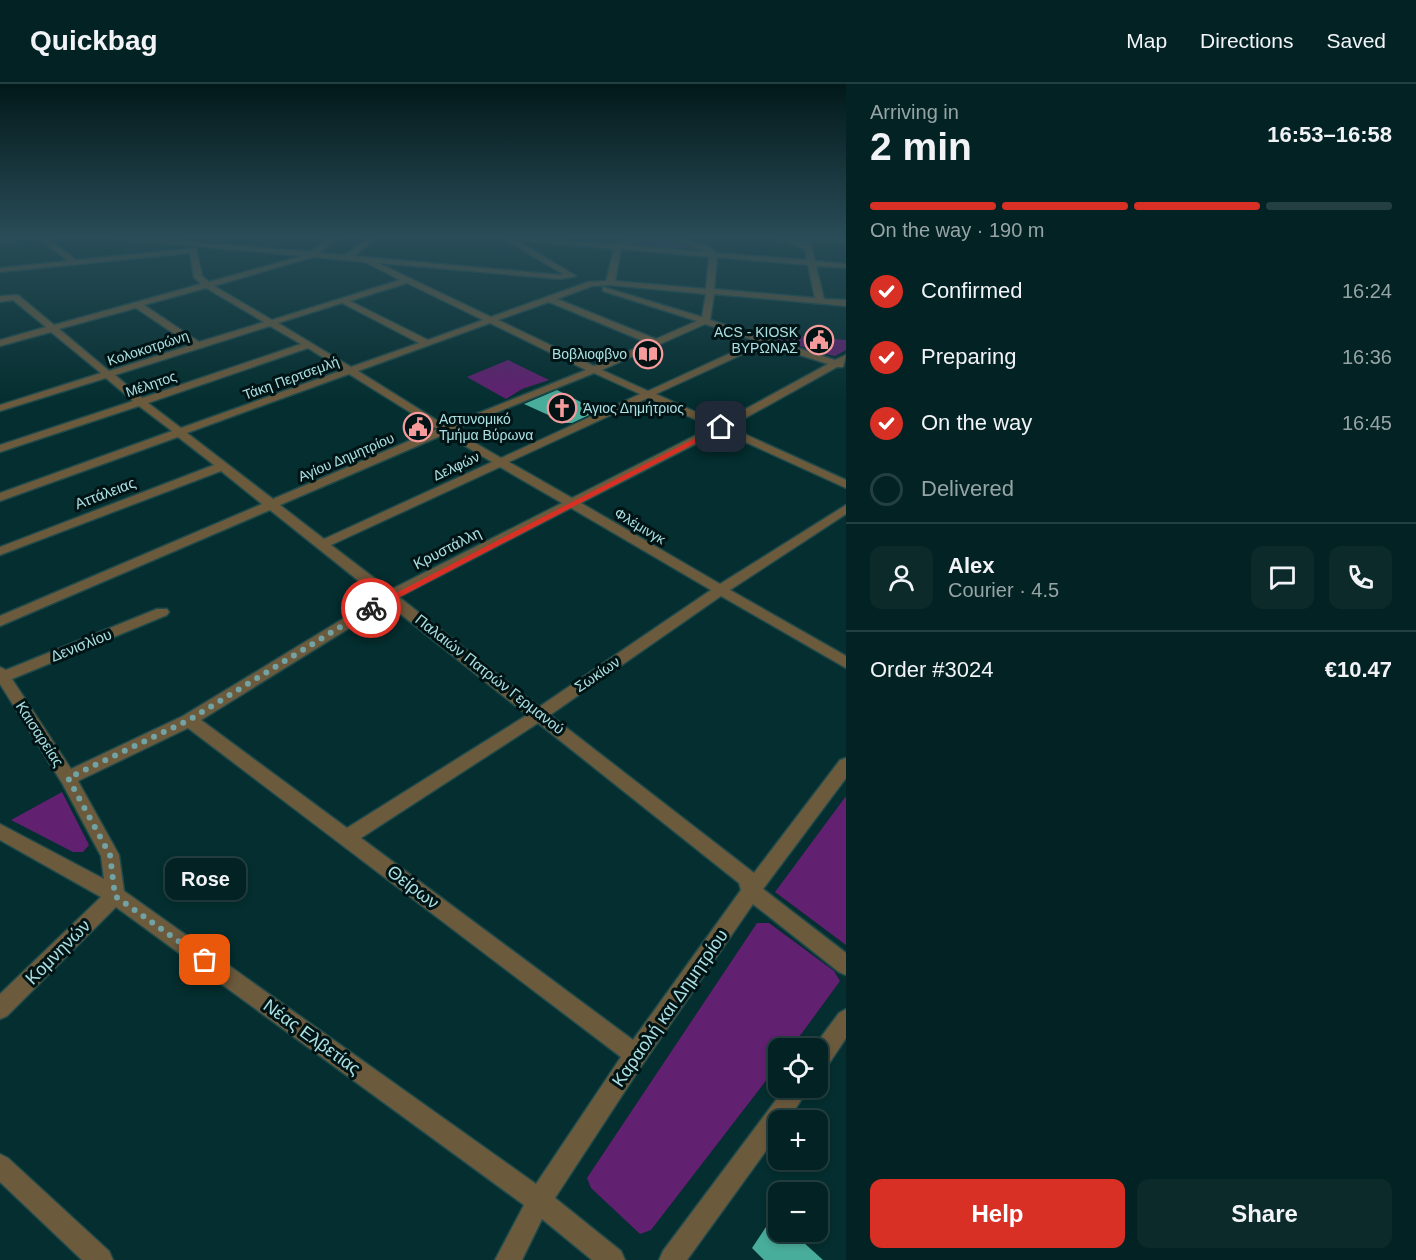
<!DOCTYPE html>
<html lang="en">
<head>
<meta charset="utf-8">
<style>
  :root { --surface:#032223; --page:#0d2a2b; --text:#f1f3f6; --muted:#97a4a6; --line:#243f41; --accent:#d93025 }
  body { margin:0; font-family:Helvetica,sans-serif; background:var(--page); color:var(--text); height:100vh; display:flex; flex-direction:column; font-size:22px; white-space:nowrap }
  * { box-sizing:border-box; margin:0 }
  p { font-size:20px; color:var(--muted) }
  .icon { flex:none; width:33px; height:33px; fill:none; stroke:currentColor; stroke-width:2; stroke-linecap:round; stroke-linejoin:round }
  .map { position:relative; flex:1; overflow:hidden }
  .sheet { display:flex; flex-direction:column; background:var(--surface); width:570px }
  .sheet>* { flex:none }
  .controls { position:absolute; left:768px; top:954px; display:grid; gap:12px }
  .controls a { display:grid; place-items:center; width:60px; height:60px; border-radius:12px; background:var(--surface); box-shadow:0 3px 9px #0003,0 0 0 2px var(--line); font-size:30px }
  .pin { position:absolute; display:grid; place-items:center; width:51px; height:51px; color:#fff; margin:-26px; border-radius:12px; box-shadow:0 3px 9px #0006 }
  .courier { position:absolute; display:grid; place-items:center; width:60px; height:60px; margin:-30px; border:4px solid #d93025; border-radius:50%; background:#fff; color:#222; box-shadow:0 2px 8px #0007 }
  .bubble { position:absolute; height:42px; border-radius:12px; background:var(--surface); box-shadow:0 3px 9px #0003,0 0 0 2px var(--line); font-size:20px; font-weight:700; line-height:42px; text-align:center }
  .overview em { font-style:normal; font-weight:700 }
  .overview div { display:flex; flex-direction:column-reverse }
  .overview { display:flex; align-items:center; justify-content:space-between; height:102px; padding:0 24px }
  h1 { font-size:39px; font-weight:700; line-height:45px }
  .bar { display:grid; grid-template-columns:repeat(4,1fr); gap:9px 6px; align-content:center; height:72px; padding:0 24px }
  .bar i { height:8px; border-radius:4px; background:var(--line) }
  .bar .on { background:var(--accent) }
  .bar p { grid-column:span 4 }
  .line { display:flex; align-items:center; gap:15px; padding:0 24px; border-top:2px solid var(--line) }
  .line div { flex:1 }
  .round { display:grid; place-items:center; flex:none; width:63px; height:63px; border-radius:12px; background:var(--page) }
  ol { padding:0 24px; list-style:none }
  li { display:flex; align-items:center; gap:18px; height:66px }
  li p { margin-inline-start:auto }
  li .icon { padding:6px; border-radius:50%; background:var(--accent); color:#fff; stroke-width:4 }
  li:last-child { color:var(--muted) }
  li i { width:33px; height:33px; border:3px solid var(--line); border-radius:50% }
  .primary-button { display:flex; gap:12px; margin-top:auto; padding:12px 24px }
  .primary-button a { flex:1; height:69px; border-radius:12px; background:var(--accent); color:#fff; font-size:24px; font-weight:700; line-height:69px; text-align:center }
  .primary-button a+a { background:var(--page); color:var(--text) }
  header { display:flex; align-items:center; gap:36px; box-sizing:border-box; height:84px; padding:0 30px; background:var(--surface); border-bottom:2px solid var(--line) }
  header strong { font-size:28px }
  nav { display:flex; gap:33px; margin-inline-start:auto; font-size:21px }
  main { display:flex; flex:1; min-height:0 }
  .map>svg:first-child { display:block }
  .green { fill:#612070 }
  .building { fill:#49ad9b }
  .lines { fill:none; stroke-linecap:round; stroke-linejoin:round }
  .minor-casing { stroke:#1f4a4c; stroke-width:3 }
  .minor { fill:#6c5a3d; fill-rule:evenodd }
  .route { fill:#d93025 }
  .done { stroke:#71a2a4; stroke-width:6; stroke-dasharray:0 10.8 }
  .labels { text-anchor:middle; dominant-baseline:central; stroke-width:6; stroke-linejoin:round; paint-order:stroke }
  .far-poi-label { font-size:14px; fill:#abe0e3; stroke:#001416; text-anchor:end }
  .far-street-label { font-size:14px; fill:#abe0e3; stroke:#001416 }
  .street-label { font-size:15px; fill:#abe0e3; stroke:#001416 }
  .near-street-label { font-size:18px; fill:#abe0e3; stroke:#001416 }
</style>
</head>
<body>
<header>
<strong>Quickbag</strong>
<nav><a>Map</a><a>Directions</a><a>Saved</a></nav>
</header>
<main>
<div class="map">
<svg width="846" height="1176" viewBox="0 0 846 1176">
  <rect width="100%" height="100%" fill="#042e2f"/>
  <!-- green -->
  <path class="green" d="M647,153H668L704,166L703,168L629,160Z
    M762,249L846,256V266L835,272L830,271L762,251Z
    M508,276L549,296L522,305L506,315L467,293Z
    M62,708L89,761L83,768H73L11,736Z
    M846,712V861L775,808Z
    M757,839H769L834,887L840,897L791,964H778V981L651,1146L640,1150L591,1104L587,1094Z"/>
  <!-- building -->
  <path class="building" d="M557,306L573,314L598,327L572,339H566L524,320Z
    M778,1125V1148H792L823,1176H764L752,1164Z"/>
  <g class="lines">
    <!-- minor casing -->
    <g class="minor-casing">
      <path id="minor" d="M35,153L31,155L0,158V154Z
        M37,153H46L76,176L196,164L202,192L209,198L302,172L117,155L113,153H140L310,168L331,153H340L319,169L345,171L369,153H378L354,172L560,191L563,190L501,153L617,160L634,153H644L628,161L707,168L666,153H677L712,164L715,169L807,176L805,165L772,153H783L804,160L802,153L846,155V159L810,157L815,177L846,180V184L816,182L824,215L846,216V222L714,210L710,236L835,276L846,271L843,283H837L729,343L846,396V404L721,347L581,419L720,500L846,421V430L730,506L846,572V584L721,512L550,631L754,789L840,676L846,674V694L763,805L846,869V891L839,888L753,820L640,984L555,1114L621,1167L625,1176H592L542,1135L522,1176H495L524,1121L116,823L7,932L0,935V910L101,813L0,756V740L104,795L101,772L62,699L0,600V583L6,586L157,525H167L169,528L167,531L12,595L71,685L183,632L379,513L270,426L0,542V532L262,420L221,387L0,471V463L214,381L178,353L0,417V409L172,347L139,322L0,368V361L133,317L106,294L0,327V321L101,289L51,248L0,262V256L46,243L13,216L0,218V212L18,211L54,241L201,200L194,193L190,169L0,188V184L68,177ZM516,156L614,165L606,197L588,198L491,233L378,179L560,195L576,192ZM621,165L709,173L706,205L615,197ZM313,173L365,178L400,196L272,236L214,202ZM717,173L808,181L815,214L714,205ZM407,199L483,236L428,256L350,217ZM610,201L706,210L702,233L603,203V207L697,237L656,255L557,215L592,202ZM206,204L264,238L199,258L144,221ZM549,218L648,259L594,282L498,236ZM342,219L419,259L351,283L278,239ZM136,224L191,261L109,287L59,245ZM490,239L586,286L446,342L358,287ZM705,240L757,257L648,307L602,286ZM270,242L301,260L142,314L115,291ZM765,260L828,280L720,339L656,310ZM308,264L343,286L181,344L148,319ZM594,289L640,310L501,374L453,346ZM349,290L437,345L273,415L187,349ZM648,314L712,343L572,414L509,378ZM445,350L492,378L324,455L280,421ZM500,383L562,419L390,506L331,461ZM571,424L711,506L539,623L399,513ZM388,520L527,631L347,744L201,636ZM538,639L739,799L741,806L633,956L361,754ZM188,644L621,973L536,1100L124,807L119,771L78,697Z
        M846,925V954L826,984L818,987V964H813L839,929Z
        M785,1004H809L788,1036H778V1050L687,1176H659L663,1167Z
        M0,1070L8,1074L109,1167L113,1176H82L0,1098Z"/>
    </g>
    <!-- minor -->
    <use href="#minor" class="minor"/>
  </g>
  <!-- sky -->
  <linearGradient id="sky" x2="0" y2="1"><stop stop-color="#02191a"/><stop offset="0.48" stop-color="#294c58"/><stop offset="1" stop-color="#294c58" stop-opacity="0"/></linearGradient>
  <rect width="846" height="318" fill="url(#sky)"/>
  <!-- route -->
  <path class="route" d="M721,341L724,344L375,526L367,524Z"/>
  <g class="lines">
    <!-- done -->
    <path class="done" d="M205,876L115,812L110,771L68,694L189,636L371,524"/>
  </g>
  <!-- icons -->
  <defs>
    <g id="civic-ring" transform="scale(1.5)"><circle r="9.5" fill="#001416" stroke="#f59b9b" stroke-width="1.5"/><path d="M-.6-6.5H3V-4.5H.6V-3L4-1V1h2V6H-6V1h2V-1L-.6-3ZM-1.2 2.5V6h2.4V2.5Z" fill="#f59b9b"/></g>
    <g id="library-ring" transform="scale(1.5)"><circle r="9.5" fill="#001416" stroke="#f59b9b" stroke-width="1.5"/><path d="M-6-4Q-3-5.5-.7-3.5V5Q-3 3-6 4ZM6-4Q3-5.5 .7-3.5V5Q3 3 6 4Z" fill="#f59b9b"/></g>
    <g id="church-ring" transform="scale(1.5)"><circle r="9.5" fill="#001416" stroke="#f59b9b" stroke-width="1.5"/><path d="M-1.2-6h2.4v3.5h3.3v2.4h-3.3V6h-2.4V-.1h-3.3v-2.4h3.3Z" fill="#f59b9b"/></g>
  </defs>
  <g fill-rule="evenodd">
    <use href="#civic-ring" x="819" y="256"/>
    <use href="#library-ring" x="648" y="270"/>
    <use href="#church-ring" x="562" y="324"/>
    <use href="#civic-ring" x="418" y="343"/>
  </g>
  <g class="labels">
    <!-- far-poi labels -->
    <g class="far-poi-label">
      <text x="798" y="248">ACS - KIOSK<tspan x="798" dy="16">ΒΥΡΩΝΑΣ</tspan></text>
      <text x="627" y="270">Βοβλιοφβνο</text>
      <text x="583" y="324" text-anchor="start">Άγιος Δημήτριος</text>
      <text x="439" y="335" text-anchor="start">Αστυνομικό<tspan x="439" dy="16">Τμήμα Βύρωνα</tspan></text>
    </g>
    <!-- far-street labels -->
    <g class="far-street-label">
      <text transform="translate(148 264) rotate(-18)">Κολοκοτρώνη</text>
      <text transform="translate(291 294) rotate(-20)">Τάκη Περτσεμλή</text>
      <text transform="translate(151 300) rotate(-19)">Μέλητος</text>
      <text transform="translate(346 373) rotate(-23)">Αγίου Δημητρίου</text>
      <text transform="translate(456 382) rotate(-25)">Δελφών</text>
      <text transform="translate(640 442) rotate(31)">Φλέμινγκ</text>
    </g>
    <!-- street labels -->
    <g class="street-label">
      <text transform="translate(105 409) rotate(-21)">Αττάλειας</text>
      <text transform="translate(447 464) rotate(-27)">Κρυστάλλη</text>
      <text transform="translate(81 561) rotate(-22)">Δενισλίου</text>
      <text transform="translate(490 590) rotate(38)">Παλαιών Πατρών Γερμανού</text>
      <text transform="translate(597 590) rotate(-34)">Σωκίων</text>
      <text transform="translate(40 650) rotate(57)">Καισαρείας</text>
    </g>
    <!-- near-street labels -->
    <g class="near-street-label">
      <text transform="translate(413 803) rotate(37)">Θείρων</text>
      <text transform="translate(58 868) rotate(-45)">Κομνηνών</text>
      <text transform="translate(670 924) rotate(-55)">Καραολή και Δημητρίου</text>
      <text transform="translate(312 953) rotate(36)">Νέας Ελβετίας</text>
    </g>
  </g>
</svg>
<div class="controls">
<a><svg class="icon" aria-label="locate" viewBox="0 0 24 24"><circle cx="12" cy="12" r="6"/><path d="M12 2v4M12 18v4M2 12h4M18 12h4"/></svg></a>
<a>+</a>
<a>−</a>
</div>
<div class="pin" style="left:205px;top:876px;background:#ea580c"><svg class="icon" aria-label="bag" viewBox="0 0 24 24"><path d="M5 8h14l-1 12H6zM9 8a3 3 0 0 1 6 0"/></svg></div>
<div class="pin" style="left:721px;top:343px;background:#1f2937"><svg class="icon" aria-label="home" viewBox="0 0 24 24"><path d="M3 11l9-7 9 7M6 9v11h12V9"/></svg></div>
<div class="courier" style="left:371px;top:524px"><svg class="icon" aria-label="bike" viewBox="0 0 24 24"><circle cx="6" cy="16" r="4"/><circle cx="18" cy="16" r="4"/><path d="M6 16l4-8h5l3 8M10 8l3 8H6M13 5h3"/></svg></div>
<div class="bubble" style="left:165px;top:774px;width:81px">Rose</div>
</div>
<section class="sheet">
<div class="overview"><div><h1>2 min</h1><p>Arriving in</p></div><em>16:53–16:58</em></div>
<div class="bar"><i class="on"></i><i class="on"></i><i class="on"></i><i></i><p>On the way · 190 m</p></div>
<ol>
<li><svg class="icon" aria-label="check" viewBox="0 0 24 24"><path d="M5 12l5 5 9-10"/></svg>Confirmed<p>16:24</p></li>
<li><svg class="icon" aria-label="check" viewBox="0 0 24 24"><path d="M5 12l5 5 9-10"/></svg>Preparing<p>16:36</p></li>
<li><svg class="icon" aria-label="check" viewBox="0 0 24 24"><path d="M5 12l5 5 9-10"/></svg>On the way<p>16:45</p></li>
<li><i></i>Delivered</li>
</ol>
<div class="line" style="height:108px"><a class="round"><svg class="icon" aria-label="person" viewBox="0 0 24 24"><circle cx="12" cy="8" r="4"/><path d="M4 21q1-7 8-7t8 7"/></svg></a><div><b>Alex</b><p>Courier · 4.5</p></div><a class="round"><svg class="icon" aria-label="chat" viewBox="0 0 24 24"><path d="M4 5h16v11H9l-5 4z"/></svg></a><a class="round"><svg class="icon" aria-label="phone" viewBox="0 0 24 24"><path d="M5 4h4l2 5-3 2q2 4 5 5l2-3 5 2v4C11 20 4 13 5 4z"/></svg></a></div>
<div class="line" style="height:78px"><div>Order #3024</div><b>€10.47</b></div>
<div class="primary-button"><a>Help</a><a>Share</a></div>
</section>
</main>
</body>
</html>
